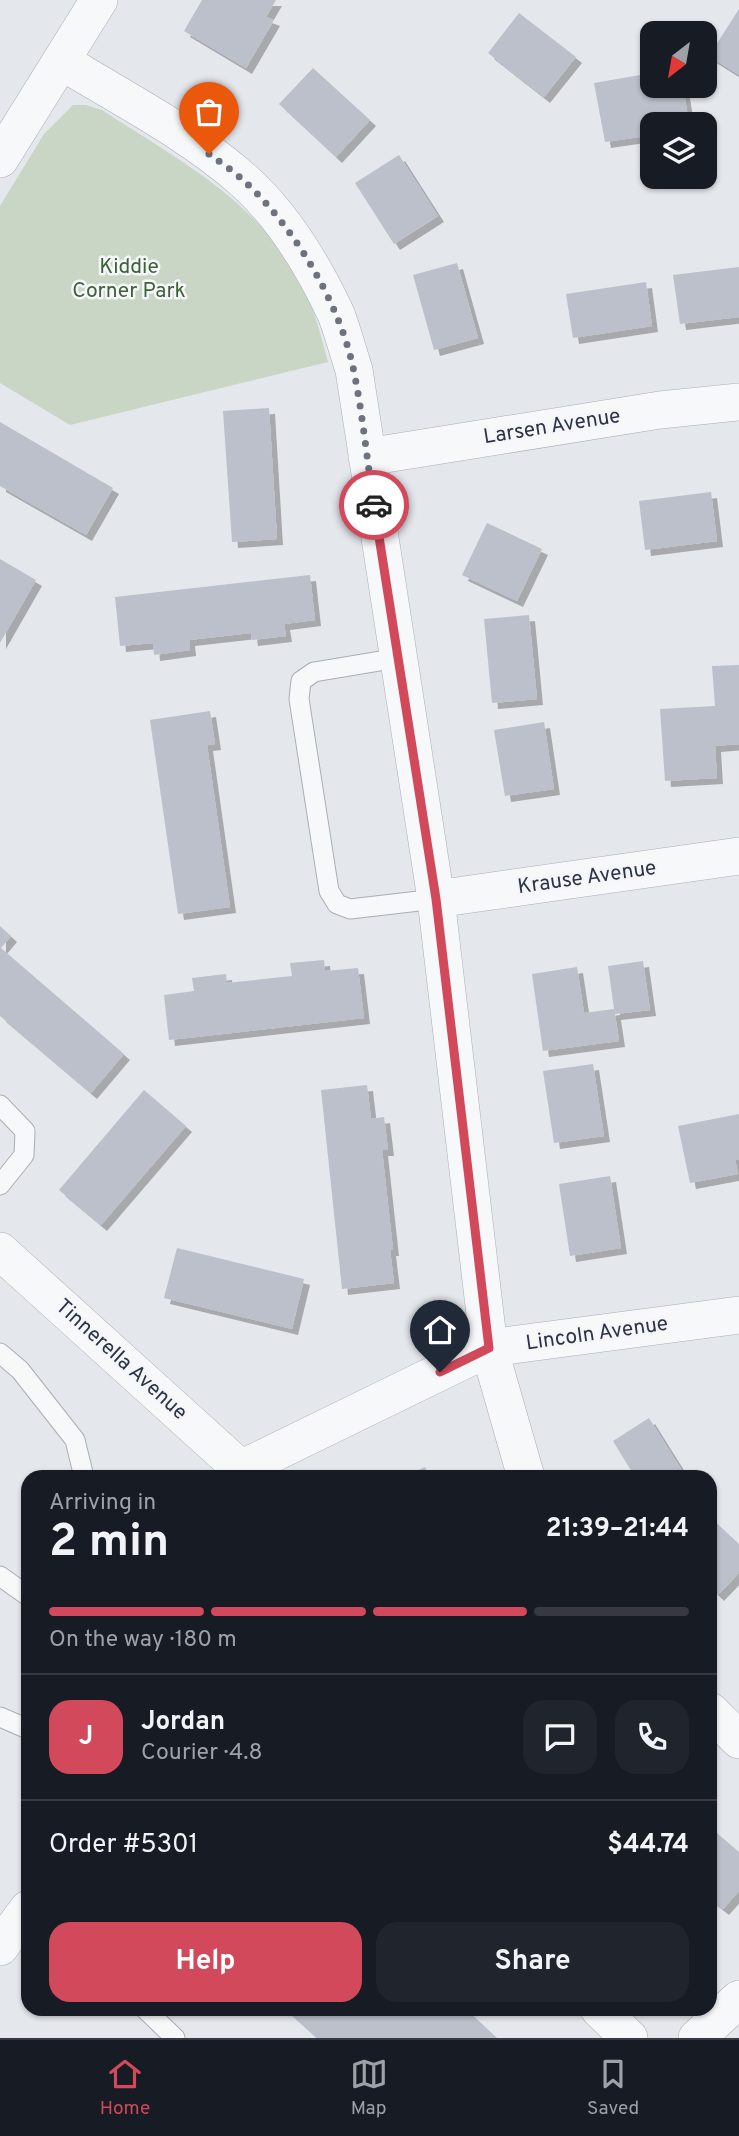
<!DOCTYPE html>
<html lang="en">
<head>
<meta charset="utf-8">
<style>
  :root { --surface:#171b24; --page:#20242c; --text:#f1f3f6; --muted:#9ea1a6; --line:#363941; --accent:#d1495b }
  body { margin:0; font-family:Overpass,sans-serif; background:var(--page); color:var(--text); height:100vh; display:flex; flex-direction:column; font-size:26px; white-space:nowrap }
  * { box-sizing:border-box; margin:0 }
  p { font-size:23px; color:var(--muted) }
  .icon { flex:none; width:38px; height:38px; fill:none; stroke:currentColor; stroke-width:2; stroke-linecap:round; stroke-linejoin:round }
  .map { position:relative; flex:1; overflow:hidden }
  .details { position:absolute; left:21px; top:1470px; width:696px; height:546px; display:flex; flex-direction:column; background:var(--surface); border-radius:21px; box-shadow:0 2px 5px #0004 }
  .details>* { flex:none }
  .needle { width:46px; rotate:211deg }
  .fabs { position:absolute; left:640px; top:21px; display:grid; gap:14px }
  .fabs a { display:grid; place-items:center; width:77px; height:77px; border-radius:14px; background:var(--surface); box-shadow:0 2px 5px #0004; font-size:35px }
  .pin { position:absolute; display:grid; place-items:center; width:60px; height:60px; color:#fff; margin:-72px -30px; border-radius:50% 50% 50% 0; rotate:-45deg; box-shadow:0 0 7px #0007 }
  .pin .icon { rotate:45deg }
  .courier { position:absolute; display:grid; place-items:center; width:70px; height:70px; margin:-35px; border:5px solid #d1495b; border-radius:50%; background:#fff; color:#222; box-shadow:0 2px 9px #0007 }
  .headline em { font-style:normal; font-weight:700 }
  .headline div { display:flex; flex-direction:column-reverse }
  .headline { display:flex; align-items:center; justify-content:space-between; height:119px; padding:0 28px }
  h1 { font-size:46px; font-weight:700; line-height:52px }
  .bar { display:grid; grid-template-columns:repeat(4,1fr); gap:10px 7px; align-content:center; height:84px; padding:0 28px }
  .bar i { height:9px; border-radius:5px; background:var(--line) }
  .bar .current { background:var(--accent) }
  .bar p { grid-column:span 4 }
  .line { display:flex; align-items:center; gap:18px; padding:0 28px; border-top:2px solid var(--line) }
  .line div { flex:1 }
  .round { display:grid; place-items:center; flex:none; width:74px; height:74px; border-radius:21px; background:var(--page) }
  .cta { display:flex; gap:14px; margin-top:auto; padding:14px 28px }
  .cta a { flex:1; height:80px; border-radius:21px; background:var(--accent); color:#fff; font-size:28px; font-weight:700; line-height:80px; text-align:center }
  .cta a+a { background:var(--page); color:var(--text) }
  .dock { display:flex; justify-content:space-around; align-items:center; height:98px; border-top:2px solid var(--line); background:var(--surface); font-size:19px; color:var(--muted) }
  .dock a { display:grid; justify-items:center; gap:4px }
  .dock .current { color:var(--accent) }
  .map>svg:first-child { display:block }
  .green { fill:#c9d6c5 }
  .building { fill:#bbc0ca; filter:url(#shadow) }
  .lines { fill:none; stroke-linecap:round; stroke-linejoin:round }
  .service-casing { stroke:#a9aeb7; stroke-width:21 }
  .minor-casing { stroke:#a9aeb7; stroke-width:38 }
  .service { stroke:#f7f8fa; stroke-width:19 }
  .minor { stroke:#f7f8fa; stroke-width:37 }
  .done { stroke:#6c737f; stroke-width:7; stroke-dasharray:0 12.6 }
  .route { stroke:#d1495b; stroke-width:9 }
  .labels { text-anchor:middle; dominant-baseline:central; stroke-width:5; stroke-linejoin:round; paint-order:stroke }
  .park-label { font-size:21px; fill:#3f6138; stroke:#f4f6f9 }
  .street-label { font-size:21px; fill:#2b3445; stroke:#f4f6f9 }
</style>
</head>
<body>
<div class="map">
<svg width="739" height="2038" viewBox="0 0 739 2038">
  <defs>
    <filter id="shadow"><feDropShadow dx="6" dy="6" stdDeviation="0" flood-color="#0004"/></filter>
  </defs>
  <rect width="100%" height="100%" fill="#e4e7ec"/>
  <!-- green -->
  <path class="green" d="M73,105H86L102,110C185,164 277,211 313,310C319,327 323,345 328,362L70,425L0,383V206L44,134Z"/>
  <!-- building -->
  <path class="building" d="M202,0H276L266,17L274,20L246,68L184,31Z
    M739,9V75L709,56Z
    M519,13L576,57L544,97L488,53Z
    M313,68L370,120L336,157L279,104Z
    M646,74L649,91L683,86L689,124H653V135L605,142L594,83Z
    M399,155L438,216L394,244L355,183Z
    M457,263L478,338L434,350L413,275Z
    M739,267V317L680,324L673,275Z
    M646,282L652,326L573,338L566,294Z
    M269,408L277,539L232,542L223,411Z
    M0,422L113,488L86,535L0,486Z
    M711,492L717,541L645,550L639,501Z
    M487,523L542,549L517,601L462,575Z
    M0,559L36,580L0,643Z
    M310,575L315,620L284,624L286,636L252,640L251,633L189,640L190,650L154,655L153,643L120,646L115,597Z
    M529,615L537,699L492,703L484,619Z
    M739,665V744L715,746L717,778L665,781L660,709L715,706L712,666Z
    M210,711L215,744L207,745L230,907L178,914L150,720Z
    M544,722L554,789L505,796L494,730Z
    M0,926L11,936L1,948L124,1054L91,1093L0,1016Z
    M324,960L325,971L358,968L364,1018L169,1040L164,995L194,991L192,978L226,974L227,983L292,976L290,963Z
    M643,961L650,1010L615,1014L619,1041L543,1051L532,974L577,967L584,1013L614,1009L608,966Z
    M593,1064L604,1136L554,1143L543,1071Z
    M367,1085L371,1119L384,1117L388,1150H382L393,1250H390L394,1283L342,1289L321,1090Z
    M144,1090L186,1126L101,1225L59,1190Z
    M739,1114V1159L735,1160L738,1174L690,1183L678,1126Z
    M610,1176L621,1248L570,1256L559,1184Z
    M177,1248L304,1279L292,1329L164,1298Z
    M649,1418L686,1477H635L613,1441Z
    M425,1467L430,1477H404Z
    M710,1517L739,1544V1573L718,1595L710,1587Z
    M710,1827L739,1852V1891L723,1909L710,1899Z
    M285,2009H466L497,2038H317Z"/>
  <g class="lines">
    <!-- service casing -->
    <g class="service-casing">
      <path id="service" d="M398,658L314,672L301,681L299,699L329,891L337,904L350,909L436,899
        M0,1105L25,1131L24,1155L0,1185
        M0,1353L20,1370L75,1440L84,1477
        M0,1576L28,1596
        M0,1717L28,1729
        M145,2009L175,2038"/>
    </g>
    <!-- minor casing -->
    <g class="minor-casing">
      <path id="minor" d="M63,62C123,99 188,132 242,179C283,215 313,265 336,314C343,332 348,352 354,370L436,899L489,1348L526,1477
        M0,159L99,0
        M367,457L660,410L739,402
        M436,899L739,856
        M0,1251L241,1469
        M234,1477L241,1469L489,1348L739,1315
        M710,1711L739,1740
        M0,1947L28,1909
        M599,2009L629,2038
        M697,2038L739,1999"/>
    </g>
    <!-- service -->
    <use href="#service" class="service"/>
    <!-- minor -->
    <use href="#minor" class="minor"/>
  </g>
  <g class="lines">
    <!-- done -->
    <path class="done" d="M209,154C220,162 232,170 243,180C294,226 341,305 354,372C363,416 367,461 374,505"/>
    <!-- route -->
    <path class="route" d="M374,505L436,899L489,1348L440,1372"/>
  </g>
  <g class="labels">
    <!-- park labels -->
    <g class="park-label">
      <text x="129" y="267">Kiddie<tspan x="129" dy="24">Corner Park</tspan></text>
    </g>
    <!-- street labels -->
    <g class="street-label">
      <text transform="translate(552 427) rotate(-9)">Larsen Avenue</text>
      <text transform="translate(587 878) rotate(-8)">Krause Avenue</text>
      <text transform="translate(597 1334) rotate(-8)">Lincoln Avenue</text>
      <text transform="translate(121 1360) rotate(42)">Tinnerella Avenue</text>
    </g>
  </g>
</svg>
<div class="fabs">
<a><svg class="needle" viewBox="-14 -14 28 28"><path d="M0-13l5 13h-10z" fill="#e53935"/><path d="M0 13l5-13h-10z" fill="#9ea1a6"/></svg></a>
<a><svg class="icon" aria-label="layers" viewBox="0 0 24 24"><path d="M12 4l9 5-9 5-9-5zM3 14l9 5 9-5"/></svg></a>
</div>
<div class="pin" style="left:209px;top:154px;background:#ea580c"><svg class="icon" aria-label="bag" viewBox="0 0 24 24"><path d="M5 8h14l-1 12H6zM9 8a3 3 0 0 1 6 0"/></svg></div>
<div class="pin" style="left:440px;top:1372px;background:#1f2937"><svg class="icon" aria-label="home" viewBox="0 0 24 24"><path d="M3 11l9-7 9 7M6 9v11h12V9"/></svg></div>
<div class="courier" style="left:374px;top:505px"><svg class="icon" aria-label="car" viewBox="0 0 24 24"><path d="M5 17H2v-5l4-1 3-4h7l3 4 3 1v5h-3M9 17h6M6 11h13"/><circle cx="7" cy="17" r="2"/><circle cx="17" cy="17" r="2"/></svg></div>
<section class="details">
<div class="headline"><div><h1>2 min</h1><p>Arriving in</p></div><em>21:39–21:44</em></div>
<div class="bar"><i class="current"></i><i class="current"></i><i class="current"></i><i></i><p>On the way · 180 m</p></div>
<div class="line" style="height:126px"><b class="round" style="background:var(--accent);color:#fff">J</b><div><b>Jordan</b><p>Courier · 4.8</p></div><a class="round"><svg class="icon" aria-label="chat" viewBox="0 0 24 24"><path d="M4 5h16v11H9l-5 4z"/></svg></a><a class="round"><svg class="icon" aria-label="phone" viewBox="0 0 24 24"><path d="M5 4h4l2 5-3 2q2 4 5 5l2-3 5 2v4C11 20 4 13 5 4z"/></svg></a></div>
<div class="line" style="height:91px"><div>Order #5301</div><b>$44.74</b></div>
<div class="cta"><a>Help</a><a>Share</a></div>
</section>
</div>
<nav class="dock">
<a class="current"><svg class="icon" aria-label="home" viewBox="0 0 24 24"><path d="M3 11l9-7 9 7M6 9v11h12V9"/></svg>Home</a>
<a><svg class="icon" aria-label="map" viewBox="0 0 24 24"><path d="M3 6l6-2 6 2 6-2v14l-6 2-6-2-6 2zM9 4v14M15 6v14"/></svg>Map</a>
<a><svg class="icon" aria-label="saved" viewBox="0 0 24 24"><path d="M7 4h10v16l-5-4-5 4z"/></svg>Saved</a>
</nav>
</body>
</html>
